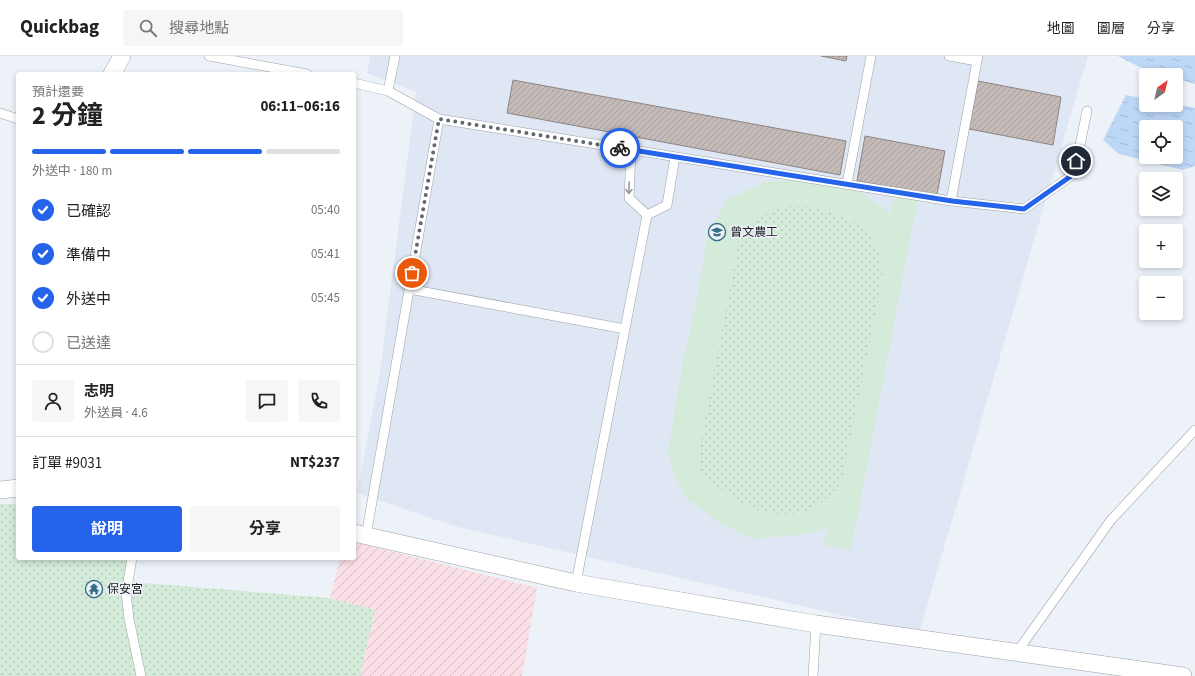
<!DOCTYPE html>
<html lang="zh-TW">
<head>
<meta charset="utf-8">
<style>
  :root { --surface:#fff; --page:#f6f6f6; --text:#222; --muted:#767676; --line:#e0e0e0; --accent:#2563eb }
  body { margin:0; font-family:"Source Sans 3","Noto Sans TC",sans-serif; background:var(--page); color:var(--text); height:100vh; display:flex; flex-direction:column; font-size:15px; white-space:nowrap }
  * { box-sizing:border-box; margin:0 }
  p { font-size:13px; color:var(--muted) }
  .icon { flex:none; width:22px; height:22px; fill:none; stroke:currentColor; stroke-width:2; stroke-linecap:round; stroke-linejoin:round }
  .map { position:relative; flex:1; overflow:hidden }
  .details { position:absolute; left:16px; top:16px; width:340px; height:488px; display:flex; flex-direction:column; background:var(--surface); border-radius:4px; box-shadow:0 2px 6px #0003 }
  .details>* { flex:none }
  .needle { width:26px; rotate:34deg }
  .fabs { position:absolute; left:1139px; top:12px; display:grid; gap:8px }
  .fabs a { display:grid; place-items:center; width:44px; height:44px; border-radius:4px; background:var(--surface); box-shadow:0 2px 6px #0003; font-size:20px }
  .pin { position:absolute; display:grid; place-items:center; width:34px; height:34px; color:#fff; margin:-17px; border:2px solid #fff; border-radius:50%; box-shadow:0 1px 4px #0007 }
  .courier { position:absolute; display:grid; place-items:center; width:40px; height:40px; margin:-20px; border:3px solid #2563eb; border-radius:50%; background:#fff; color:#222; box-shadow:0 1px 5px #0007 }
  .headline em { font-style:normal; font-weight:700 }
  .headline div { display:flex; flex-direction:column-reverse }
  .headline { display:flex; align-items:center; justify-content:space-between; height:68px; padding:0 16px }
  h1 { font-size:26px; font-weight:700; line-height:30px }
  .bar { display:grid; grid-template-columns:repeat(4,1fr); gap:6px 4px; align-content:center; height:48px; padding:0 16px }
  .bar i { height:5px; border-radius:3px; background:var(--line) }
  .bar .on { background:var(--accent) }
  .bar p { grid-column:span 4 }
  .line { display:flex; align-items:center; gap:10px; padding:0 16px; border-top:1px solid var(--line) }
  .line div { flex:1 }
  .round { display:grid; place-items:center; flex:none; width:42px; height:42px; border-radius:4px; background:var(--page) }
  ol { padding:0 16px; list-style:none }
  li { display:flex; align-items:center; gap:12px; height:44px }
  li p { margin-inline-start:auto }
  li .icon { padding:4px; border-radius:50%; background:var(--accent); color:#fff; stroke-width:4 }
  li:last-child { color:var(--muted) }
  li i { width:22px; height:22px; border:2px solid var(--line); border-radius:50% }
  .action { display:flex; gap:8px; margin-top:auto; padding:8px 16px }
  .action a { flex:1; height:46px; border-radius:4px; background:var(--accent); color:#fff; font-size:16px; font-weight:700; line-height:46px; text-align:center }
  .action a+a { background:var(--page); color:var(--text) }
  header { display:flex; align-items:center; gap:24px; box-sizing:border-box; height:56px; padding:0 20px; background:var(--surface); border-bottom:1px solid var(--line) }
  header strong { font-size:19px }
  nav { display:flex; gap:22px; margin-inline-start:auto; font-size:14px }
  .search { width:280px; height:36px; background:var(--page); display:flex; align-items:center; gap:10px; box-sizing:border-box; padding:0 14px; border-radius:4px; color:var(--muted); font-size:15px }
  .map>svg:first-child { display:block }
  .built { fill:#dfe7f5 }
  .industrial { fill:url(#industrial-furrows) }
  .grass { fill:url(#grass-dots) }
  .green { fill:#d4ebd9; fill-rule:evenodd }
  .water { fill:url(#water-ripples); fill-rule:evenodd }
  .building { fill:url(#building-hatch); stroke:#8c8482 }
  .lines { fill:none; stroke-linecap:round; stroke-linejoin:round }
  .lane-casing { stroke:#9ca0a6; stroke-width:10 }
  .street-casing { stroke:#9ca0a6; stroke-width:18 }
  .lane { stroke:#fff; stroke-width:9 }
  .street { stroke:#fff; stroke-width:17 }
  .oneway { stroke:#989899 }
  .done { stroke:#63666a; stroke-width:4; stroke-dasharray:0 7.2 }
  .route { stroke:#2563eb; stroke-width:5 }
  .labels { text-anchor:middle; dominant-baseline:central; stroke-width:3; stroke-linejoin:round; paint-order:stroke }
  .poi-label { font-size:12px; fill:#191a1d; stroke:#edf2f9; text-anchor:start }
</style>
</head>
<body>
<header>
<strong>Quickbag</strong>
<div class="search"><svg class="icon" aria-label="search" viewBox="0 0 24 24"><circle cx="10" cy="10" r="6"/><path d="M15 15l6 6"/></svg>搜尋地點</div>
<nav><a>地圖</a><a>圖層</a><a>分享</a></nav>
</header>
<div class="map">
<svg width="1195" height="620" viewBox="0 0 1195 620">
  <defs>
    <pattern id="industrial-furrows" width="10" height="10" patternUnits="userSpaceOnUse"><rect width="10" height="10" fill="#fae0e6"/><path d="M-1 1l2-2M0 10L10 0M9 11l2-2" fill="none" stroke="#d6c0c5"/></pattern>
    <pattern id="grass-dots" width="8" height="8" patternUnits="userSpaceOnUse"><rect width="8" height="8" fill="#d4ebd9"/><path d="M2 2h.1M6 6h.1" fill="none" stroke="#b5c9ba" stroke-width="1.8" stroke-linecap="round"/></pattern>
    <pattern id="water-ripples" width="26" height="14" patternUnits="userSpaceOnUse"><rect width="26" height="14" fill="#bdd7f7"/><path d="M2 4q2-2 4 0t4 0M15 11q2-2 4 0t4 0" fill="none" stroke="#a2b8d3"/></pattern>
    <pattern id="building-hatch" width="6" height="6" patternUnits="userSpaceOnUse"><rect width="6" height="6" fill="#c4bbb9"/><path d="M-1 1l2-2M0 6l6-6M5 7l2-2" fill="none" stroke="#a8a09f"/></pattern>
  </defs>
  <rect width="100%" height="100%" fill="#edf2f9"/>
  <!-- built -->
  <path class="built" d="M370,0H1088L919,577L454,470L357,437L380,316L416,36L367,17Z"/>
  <!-- industrial -->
  <path class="industrial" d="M354,486L537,532L522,620H360L375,554L330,542L340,502H354Z"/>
  <!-- grass -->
  <path class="grass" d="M788,150H808L832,156L852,164L870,179L880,199L883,220L842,427L829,441L809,454L791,459L772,458L750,452L735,444L708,424L700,415L699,395L739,183C756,160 761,158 788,150Z
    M0,448H18V502H134L131,526L330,542L375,554L360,620H0Z"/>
  <!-- green -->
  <path class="green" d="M818,121L857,133L891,157L896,130L919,135L851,494L823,489L830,471L807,478L752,483L722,468L684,441L674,418L668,397L682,311L698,238L708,176L727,144L764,126ZM788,150H808L832,156L852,164L870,179L880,198L883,220L841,427L829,441L809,454L791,459L772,458L750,453L735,444L708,424L700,415L699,395L739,183C756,160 761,158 788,150Z"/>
  <!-- water -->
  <path class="water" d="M1118,0H1195V28L1176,23V19C1154,19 1137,10 1118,0Z
    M1126,39L1146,43V49L1176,48L1195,52V110L1183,114L1119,98L1103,84ZM1146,71H1176V101H1146Z"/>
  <!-- building -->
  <path class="building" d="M821,0H847L846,5Z
    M513,24L846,85L840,119L507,57Z
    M978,25L1061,41L1053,89L969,73Z
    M865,80L945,95L937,139L857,125Z"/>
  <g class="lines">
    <!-- lane casing -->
    <g class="lane-casing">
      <path id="lane" d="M209,0L307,18
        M949,0L977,5
        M354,27L388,35L439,63L951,145L1024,153L1074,118L1087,55
        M388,35L395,0
        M0,57L18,63
        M631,94L629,142L647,159L667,149L675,101
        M847,128L871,0
        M951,145L978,0
        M409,233L625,273
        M366,480L439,63
        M132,502L126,537L129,563L141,620
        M576,527L647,159
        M1017,596L1111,464L1195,374
        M813,620L816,568"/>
    </g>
    <!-- street casing -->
    <g class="street-casing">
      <path id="street" d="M112,18L122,0
        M0,434L18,432
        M354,477L576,527L816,568L1183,620"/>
    </g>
    <!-- lane -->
    <use href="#lane" class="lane"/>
    <!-- street -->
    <use href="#street" class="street"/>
  </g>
  <!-- one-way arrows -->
  <defs><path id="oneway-shaft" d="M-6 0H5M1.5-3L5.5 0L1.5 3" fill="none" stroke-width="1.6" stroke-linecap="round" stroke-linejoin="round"/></defs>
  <use class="oneway" href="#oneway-shaft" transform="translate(629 132) rotate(92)"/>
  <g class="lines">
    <!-- done -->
    <path class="done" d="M412,217L439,63L620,92"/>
    <!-- route -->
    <path class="route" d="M620,92L952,145L1024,153L1074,118L1076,105"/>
  </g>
  <!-- icons -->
  <defs>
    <g id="university-ring" transform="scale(0.9)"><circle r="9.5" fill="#edf2f9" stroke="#336d86" stroke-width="1.5"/><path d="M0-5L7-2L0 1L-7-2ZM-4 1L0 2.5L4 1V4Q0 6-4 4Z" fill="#336d86"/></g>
    <g id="temple-ring" transform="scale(0.9)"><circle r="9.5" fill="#edf2f9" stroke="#336d86" stroke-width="1.5"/><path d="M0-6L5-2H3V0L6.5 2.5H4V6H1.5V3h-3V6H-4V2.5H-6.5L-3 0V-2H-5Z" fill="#336d86"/></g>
  </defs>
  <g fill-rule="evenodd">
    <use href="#university-ring" x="717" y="176"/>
    <use href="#temple-ring" x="94" y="533"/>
  </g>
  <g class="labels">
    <!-- poi labels -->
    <g class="poi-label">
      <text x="730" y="176">曾文農工</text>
      <text x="107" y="533">保安宮</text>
    </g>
  </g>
</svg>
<div class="fabs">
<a><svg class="needle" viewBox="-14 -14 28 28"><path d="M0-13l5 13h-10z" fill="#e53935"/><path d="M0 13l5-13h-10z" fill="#767676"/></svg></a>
<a><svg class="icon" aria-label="locate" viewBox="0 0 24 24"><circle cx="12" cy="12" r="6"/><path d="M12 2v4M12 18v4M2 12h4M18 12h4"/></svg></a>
<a><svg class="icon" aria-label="layers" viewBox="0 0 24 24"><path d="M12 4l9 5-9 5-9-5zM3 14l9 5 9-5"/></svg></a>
<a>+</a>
<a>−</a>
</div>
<div class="pin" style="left:412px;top:217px;background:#ea580c"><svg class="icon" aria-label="bag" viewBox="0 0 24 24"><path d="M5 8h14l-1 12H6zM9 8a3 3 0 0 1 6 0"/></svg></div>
<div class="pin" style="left:1076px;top:105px;background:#1f2937"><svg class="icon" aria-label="home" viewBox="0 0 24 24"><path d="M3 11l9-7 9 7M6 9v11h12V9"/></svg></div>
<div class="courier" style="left:620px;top:92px"><svg class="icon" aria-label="bike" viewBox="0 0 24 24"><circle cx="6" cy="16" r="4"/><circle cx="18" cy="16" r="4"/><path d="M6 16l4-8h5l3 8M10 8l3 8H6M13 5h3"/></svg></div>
<section class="details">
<div class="headline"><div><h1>2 分鐘</h1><p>預計還要</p></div><em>06:11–06:16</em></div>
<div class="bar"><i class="on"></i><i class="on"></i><i class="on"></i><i></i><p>外送中 · 180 m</p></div>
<ol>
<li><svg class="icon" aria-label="check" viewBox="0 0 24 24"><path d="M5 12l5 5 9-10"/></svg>已確認<p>05:40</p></li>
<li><svg class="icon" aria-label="check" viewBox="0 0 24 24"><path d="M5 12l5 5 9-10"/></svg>準備中<p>05:41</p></li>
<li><svg class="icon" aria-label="check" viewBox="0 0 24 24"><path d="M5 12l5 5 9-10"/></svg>外送中<p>05:45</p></li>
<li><i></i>已送達</li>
</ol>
<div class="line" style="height:72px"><a class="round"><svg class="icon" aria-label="person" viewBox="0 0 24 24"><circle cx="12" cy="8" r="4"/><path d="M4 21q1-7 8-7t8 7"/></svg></a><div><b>志明</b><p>外送員 · 4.6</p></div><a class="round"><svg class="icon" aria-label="chat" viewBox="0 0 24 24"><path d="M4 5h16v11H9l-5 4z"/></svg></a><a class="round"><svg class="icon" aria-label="phone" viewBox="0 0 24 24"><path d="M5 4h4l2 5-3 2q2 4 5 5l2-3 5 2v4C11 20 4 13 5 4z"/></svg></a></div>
<div class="line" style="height:52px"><div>訂單 #9031</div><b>NT$237</b></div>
<div class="action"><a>說明</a><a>分享</a></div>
</section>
</div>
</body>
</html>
